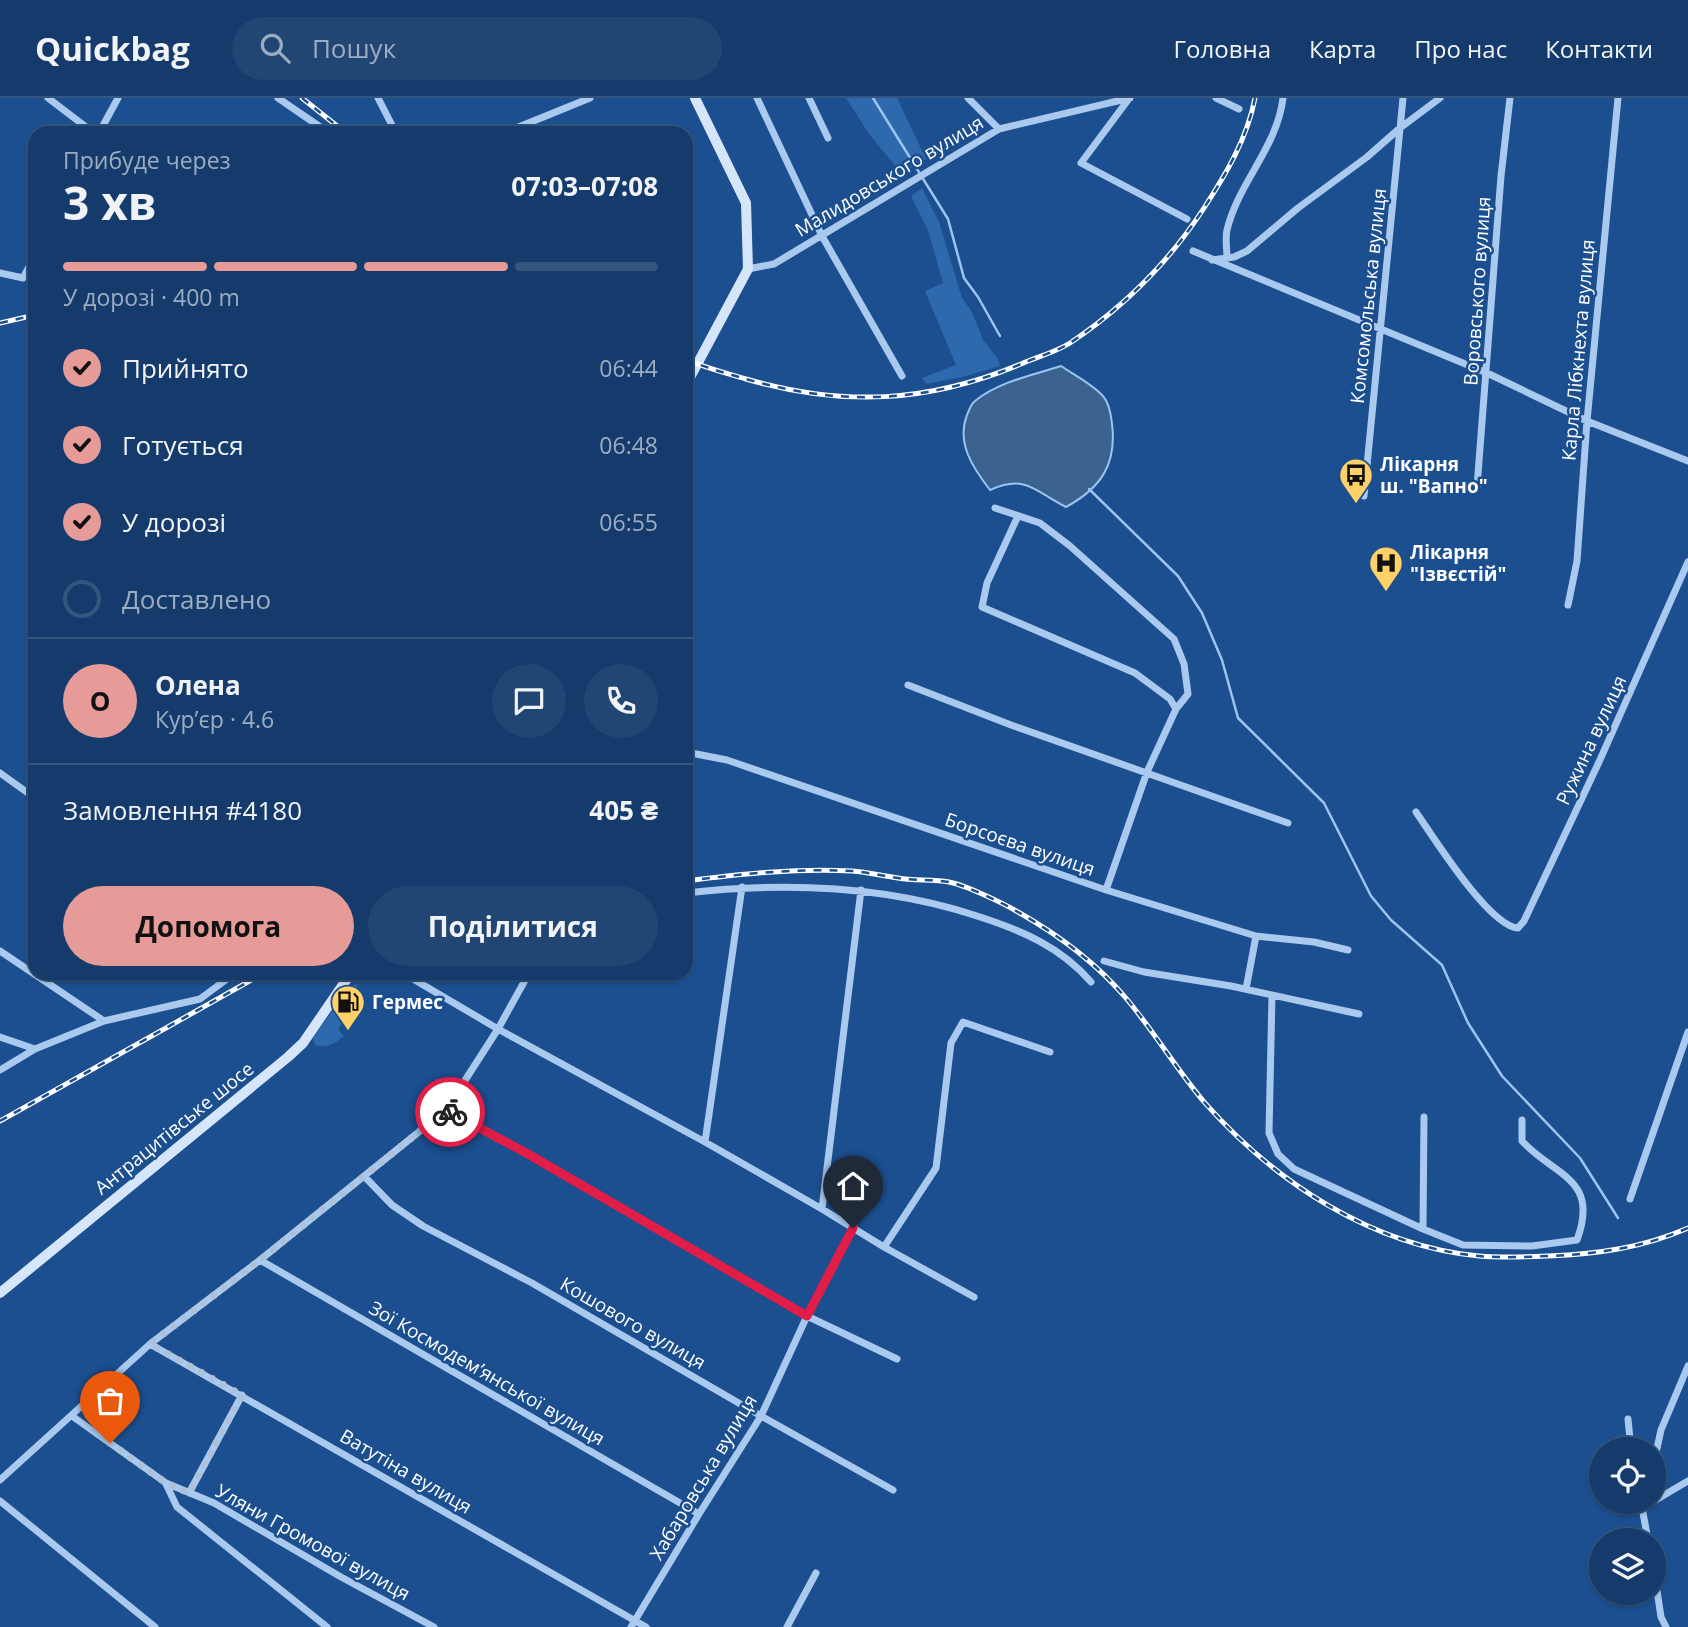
<!DOCTYPE html>
<html lang="uk">
<head>
<meta charset="utf-8">
<style>
  :root { --surface:#143b6b; --page:#214673; --text:#f1f3f6; --muted:#9dadc1; --line:#33557e; --accent:#e69b98 }
  body { margin:0; font-family:"Open Sans",sans-serif; background:var(--page); color:var(--text); height:100vh; display:flex; flex-direction:column; font-size:26px; white-space:nowrap }
  * { box-sizing:border-box; margin:0 }
  p { font-size:23px; color:var(--muted) }
  .icon { flex:none; width:38px; height:38px; fill:none; stroke:currentColor; stroke-width:2; stroke-linecap:round; stroke-linejoin:round }
  .map { position:relative; flex:1; overflow:hidden }
  .details { position:absolute; left:28px; top:28px; width:665px; height:854px; display:flex; flex-direction:column; background:var(--surface); border-radius:21px; box-shadow:0 2px 5px #0004,0 0 0 2px var(--line) }
  .details>* { flex:none }
  .controls { position:absolute; left:1589px; top:1339px; display:grid; gap:14px }
  .controls a { display:grid; place-items:center; width:77px; height:77px; border-radius:50%; background:var(--surface); box-shadow:0 2px 5px #0004,0 0 0 2px var(--line); font-size:35px }
  .pin { position:absolute; display:grid; place-items:center; width:60px; height:60px; color:#fff; margin:-72px -30px; border-radius:50% 50% 50% 0; rotate:-45deg; box-shadow:0 0 7px #0007 }
  .pin .icon { rotate:45deg }
  .courier { position:absolute; display:grid; place-items:center; width:70px; height:70px; margin:-35px; border:5px solid #e11d48; border-radius:50%; background:#fff; color:#222; box-shadow:0 2px 9px #0007 }
  .head em { font-style:normal; font-weight:700 }
  .head div { display:flex; flex-direction:column-reverse }
  .head { display:flex; align-items:center; justify-content:space-between; height:119px; padding:0 35px }
  h1 { font-size:46px; font-weight:700; line-height:52px }
  .bar { display:grid; grid-template-columns:repeat(4,1fr); gap:10px 7px; align-content:center; height:84px; padding:0 35px }
  .bar i { height:9px; border-radius:5px; background:var(--line) }
  .bar .selected { background:var(--accent) }
  .bar p { grid-column:span 4 }
  .line { display:flex; align-items:center; gap:18px; padding:0 35px; border-top:2px solid var(--line) }
  .line div { flex:1 }
  .round { display:grid; place-items:center; flex:none; width:74px; height:74px; border-radius:37px; background:var(--page) }
  ol { padding:0 35px; list-style:none }
  li { display:flex; align-items:center; gap:21px; height:77px }
  li p { margin-inline-start:auto }
  li .icon { padding:7px; border-radius:50%; background:var(--accent); color:#111; stroke-width:4 }
  li:last-child { color:var(--muted) }
  li i { width:38px; height:38px; border:4px solid var(--line); border-radius:50% }
  .primary-button { display:flex; gap:14px; margin-top:auto; padding:14px 35px }
  .primary-button a { flex:1; height:80px; border-radius:42px; background:var(--accent); color:#111; font-size:28px; font-weight:700; line-height:80px; text-align:center }
  .primary-button a+a { background:var(--page); color:var(--text) }
  header { display:flex; align-items:center; gap:42px; box-sizing:border-box; height:98px; padding:0 35px; background:var(--surface); border-bottom:2px solid var(--line) }
  header strong { font-size:33px }
  nav { display:flex; gap:38px; margin-inline-start:auto; font-size:24px }
  .search { width:490px; height:63px; background:var(--page); display:flex; align-items:center; gap:18px; box-sizing:border-box; padding:0 24px; border-radius:38px; color:var(--muted); font-size:26px }
  .map>svg:first-child { display:block }
  .green { fill:#2e69ad }
  .water { fill:#3c6290; stroke:#9cc4f0; stroke-width:2 }
  .lines { fill:none; stroke-linecap:round; stroke-linejoin:round }
  .stream { stroke:#9cc4f0; stroke-width:2.5 }
  .minor { stroke:#a9c9ee; stroke-width:7 }
  .secondary { stroke:#d6e6fa; stroke-width:10 }
  .rail-casing { stroke:#fff; stroke-width:5 }
  .rail { stroke:#1b4f8f; stroke-width:2.5; stroke-dasharray:8; stroke-linecap:butt }
  .done { stroke:#afc1d8; stroke-width:7; stroke-dasharray:0 12.6 }
  .route { stroke:#e11d48; stroke-width:9 }
  .labels { text-anchor:middle; dominant-baseline:central; stroke-width:5; stroke-linejoin:round; paint-order:stroke }
  .street-label { font-size:19px; fill:#fff; stroke:#1b4f8f }
  .poi-label { font-size:19px; font-weight:bold; fill:#fff; stroke:#1b4f8f; text-anchor:start }
</style>
</head>
<body>
<header>
<strong>Quickbag</strong>
<div class="search"><svg class="icon" aria-label="search" viewBox="0 0 24 24"><circle cx="10" cy="10" r="6"/><path d="M15 15l6 6"/></svg>Пошук</div>
<nav><a>Головна</a><a>Карта</a><a>Про нас</a><a>Контакти</a></nav>
</header>
<div class="map">
<svg width="1688" height="1529" viewBox="0 0 1688 1529">
  <rect width="100%" height="100%" fill="#1b4f8f"/>
  <!-- green -->
  <path class="green" d="M846,0H897L926,61L902,76L869,36Z
    M922,90L939,124L962,200L972,214L983,242L998,261L1000,268L962,279L926,286L922,280L956,267L925,193L943,185L928,132L911,98Z
    M351,887H357L359,905L357,919L350,914L338,931L344,938C335,945 326,951 315,947L313,940Z"/>
  <!-- water -->
  <path class="water" d="M1061,268C1074,277 1090,285 1101,296C1109,303 1111,316 1112,326C1117,366 1101,390 1066,409C1034,393 1027,376 990,392C973,370 956,345 967,317C969,312 971,306 975,303C998,284 1033,277 1061,268Z"/>
  <g class="lines">
    <!-- stream -->
    <path class="stream" d="M873,0L948,121L964,180L978,199L1000,238
      M1089,391L1178,478L1202,515L1222,562L1238,620L1324,705L1371,798L1391,822L1442,867L1468,925L1502,978L1580,1060L1618,1120"/>
    <!-- minor -->
    <path class="minor" d="M48,0L94,35
      M278,0L329,35
      M378,0L396,35
      M757,0L822,138L902,278
      M809,0L828,40
      M968,0L999,31
      M1216,0L1239,11
      M1128,2L1081,65L1187,121
      M99,35L118,0
      M504,35L590,0
      M1193,153L1487,275L1587,323L1688,363
      M1227,160C1227,151 1225,141 1227,132C1238,85 1277,50 1283,0
      M1212,162L1234,159L1247,153L1298,110L1367,59L1400,30L1440,0
      M748,171L774,166L999,31L1130,0
      M0,175L23,180L35,158
      M1477,389L1501,78L1510,0
      M1364,398L1403,0
      M995,410L1040,425L1070,448L1174,541L1184,566L1188,596L1176,611
      M1018,418L987,485L982,509L1135,575L1170,601L1176,611L1147,674L1106,792
      M1568,507L1577,463L1587,323L1618,0
      M908,587L1011,627L1288,725
      M686,654L727,662L1106,792L1256,838L1314,844L1348,852
      M0,675L35,700
      M1416,714C1434,740 1489,828 1518,830L1524,823L1599,664L1688,464
      M686,795C784,784 883,787 977,818C1021,832 1061,849 1091,884
      M0,853L104,923
      M1104,863L1144,874L1231,888L1359,916
      M403,875L498,931L705,1044L822,1111L884,1149L974,1199
      M1246,891L1256,838
      M1272,897L1269,1035L1278,1056L1294,1071L1423,1131L1463,1147L1532,1148L1577,1142C1600,1080 1554,1078 1522,1043V1022
      M0,939L35,951L104,923L200,901L235,875
      M0,972L35,951
      M446,1012L528,1056L807,1218L897,1261
      M705,1044L742,789
      M364,1078L392,1107L423,1128L532,1185L761,1318L893,1392
      M1630,1101L1688,934
      M822,1111L861,792
      M1423,1131L1424,1019
      M884,1149L936,1070L951,945L963,924L1050,954
      M260,1162L699,1416
      M150,1246L646,1529
      M72,1318L166,1385L214,1405L341,1479L434,1529
      M1628,1321L1631,1351
      M1654,1364L1661,1332L1688,1268
      M0,1382L150,1246L260,1162L446,1012L498,931L529,875
      M166,1386L177,1409L327,1529
      M189,1395L242,1297
      M0,1403L155,1529
      M1654,1403L1688,1383
      M1641,1404L1648,1442
      M1654,1473L1661,1519L1666,1529
      M631,1529L699,1416L761,1318L807,1218L853,1130
      M787,1529L816,1475"/>
    <!-- secondary -->
    <path class="secondary" d="M686,287L748,171L746,105L695,0
      M0,1195L288,959L303,945L351,875"/>
    <!-- rail casing -->
    <g class="rail-casing">
      <path id="rail" d="M302,0L346,35
        M0,225L35,217
        M686,261C705,270 726,275 746,281C843,309 928,305 1021,266C1037,259 1056,254 1070,245C1124,209 1169,164 1204,110C1226,76 1247,41 1255,0
        M686,783C741,776 796,770 852,773C867,774 883,778 898,780C915,783 932,781 949,784C965,787 1003,805 1018,814C1057,836 1096,865 1125,899C1154,933 1176,971 1205,1005C1275,1084 1372,1148 1479,1158C1502,1160 1526,1159 1548,1158C1598,1156 1642,1150 1688,1130
        M0,1023L264,875"/>
    </g>
    <!-- rail -->
    <use href="#rail" class="rail"/>
  </g>
  <g class="lines">
    <!-- done -->
    <path class="done" d="M110,1345L166,1385L189,1395L242,1297L150,1246L260,1162L446,1012L450,1014"/>
    <!-- route -->
    <path class="route" d="M450,1014L528,1056L807,1218L853,1130"/>
  </g>
  <!-- icons -->
  <defs>
    <g id="bus-pin" transform="scale(1.75)"><path d="M0 17L-7.5 6A9.5 9.5 0 1 1 7.5 6Z" fill="#ffd166" stroke="#1b4f8f"/><path d="M-5-6H5V4H4V6H2V4H-2V6H-4V4H-5ZM-3.5-4V0h7V-4ZM-3.5 1.2v1.5H-2V1.2ZM2 1.2v1.5H3.5V1.2Z" fill="#111"/></g>
    <g id="hospital-pin" transform="scale(1.75)"><path d="M0 17L-7.5 6A9.5 9.5 0 1 1 7.5 6Z" fill="#ffd166" stroke="#1b4f8f"/><path d="M-5-5h3v3.5h4V-5h3V5h-3V1.5h-4V5h-3Z" fill="#111"/></g>
    <g id="fuel-pin" transform="scale(1.75)"><path d="M0 17L-7.5 6A9.5 9.5 0 1 1 7.5 6Z" fill="#ffd166" stroke="#1b4f8f"/><path d="M-5.5-6h7V0h2V4h1.3V-2.5L3-4.5l.8-.8L6-3V5H2.5V1h-1V6h-7ZM-4.2-4.7v3.2H.2V-4.7Z" fill="#111"/></g>
  </defs>
  <g fill-rule="evenodd">
    <use href="#bus-pin" x="1356" y="377"/>
    <use href="#hospital-pin" x="1386" y="465"/>
    <use href="#fuel-pin" x="348" y="904"/>
  </g>
  <g class="labels">
    <!-- street labels -->
    <g class="street-label">
      <text transform="translate(889 78) rotate(-31)">Малидовського вулиця</text>
      <text transform="translate(1477 193) rotate(-86)">Воровського вулиця</text>
      <text transform="translate(1368 198) rotate(-84)">Комсомольська вулиця</text>
      <text transform="translate(1578 252) rotate(-85)">Карла Лібкнехта вулиця</text>
      <text transform="translate(1591 642) rotate(-65)">Ружина вулиця</text>
      <text transform="translate(1020 746) rotate(19)">Борсоєва вулиця</text>
      <text transform="translate(174 1030) rotate(-39)">Антрацитівське шосе</text>
      <text transform="translate(633 1225) rotate(30)">Кошового вулиця</text>
      <text transform="translate(487 1275) rotate(30)">Зої Космодем’янської вулиця</text>
      <text transform="translate(406 1373) rotate(30)">Ватутіна вулиця</text>
      <text transform="translate(703 1379) rotate(-59)">Хабаровська вулиця</text>
      <text transform="translate(313 1444) rotate(29)">Уляни Громової вулиця</text>
    </g>
    <!-- poi labels -->
    <g class="poi-label">
      <text x="1380" y="366">Лікарня<tspan x="1380" dy="22">ш. "Вапно"</tspan></text>
      <text x="1410" y="454">Лікарня<tspan x="1410" dy="22">"Ізвєстій"</tspan></text>
      <text x="372" y="904">Гермес</text>
    </g>
  </g>
</svg>
<div class="controls">
<a><svg class="icon" aria-label="locate" viewBox="0 0 24 24"><circle cx="12" cy="12" r="6"/><path d="M12 2v4M12 18v4M2 12h4M18 12h4"/></svg></a>
<a><svg class="icon" aria-label="layers" viewBox="0 0 24 24"><path d="M12 4l9 5-9 5-9-5zM3 14l9 5 9-5"/></svg></a>
</div>
<div class="pin" style="left:110px;top:1345px;background:#ea580c"><svg class="icon" aria-label="bag" viewBox="0 0 24 24"><path d="M5 8h14l-1 12H6zM9 8a3 3 0 0 1 6 0"/></svg></div>
<div class="pin" style="left:853px;top:1130px;background:#1f2937"><svg class="icon" aria-label="home" viewBox="0 0 24 24"><path d="M3 11l9-7 9 7M6 9v11h12V9"/></svg></div>
<div class="courier" style="left:450px;top:1014px"><svg class="icon" aria-label="bike" viewBox="0 0 24 24"><circle cx="6" cy="16" r="4"/><circle cx="18" cy="16" r="4"/><path d="M6 16l4-8h5l3 8M10 8l3 8H6M13 5h3"/></svg></div>
<section class="details">
<div class="head"><div><h1>3 хв</h1><p>Прибуде через</p></div><em>07:03–07:08</em></div>
<div class="bar"><i class="selected"></i><i class="selected"></i><i class="selected"></i><i></i><p>У дорозі · 400 m</p></div>
<ol>
<li><svg class="icon" aria-label="check" viewBox="0 0 24 24"><path d="M5 12l5 5 9-10"/></svg>Прийнято<p>06:44</p></li>
<li><svg class="icon" aria-label="check" viewBox="0 0 24 24"><path d="M5 12l5 5 9-10"/></svg>Готується<p>06:48</p></li>
<li><svg class="icon" aria-label="check" viewBox="0 0 24 24"><path d="M5 12l5 5 9-10"/></svg>У дорозі<p>06:55</p></li>
<li><i></i>Доставлено</li>
</ol>
<div class="line" style="height:126px"><b class="round" style="background:var(--accent);color:#111">О</b><div><b>Олена</b><p>Кур’єр · 4.6</p></div><a class="round"><svg class="icon" aria-label="chat" viewBox="0 0 24 24"><path d="M4 5h16v11H9l-5 4z"/></svg></a><a class="round"><svg class="icon" aria-label="phone" viewBox="0 0 24 24"><path d="M5 4h4l2 5-3 2q2 4 5 5l2-3 5 2v4C11 20 4 13 5 4z"/></svg></a></div>
<div class="line" style="height:91px"><div>Замовлення #4180</div><b>405 ₴</b></div>
<div class="primary-button"><a>Допомога</a><a>Поділитися</a></div>
</section>
</div>
</body>
</html>
